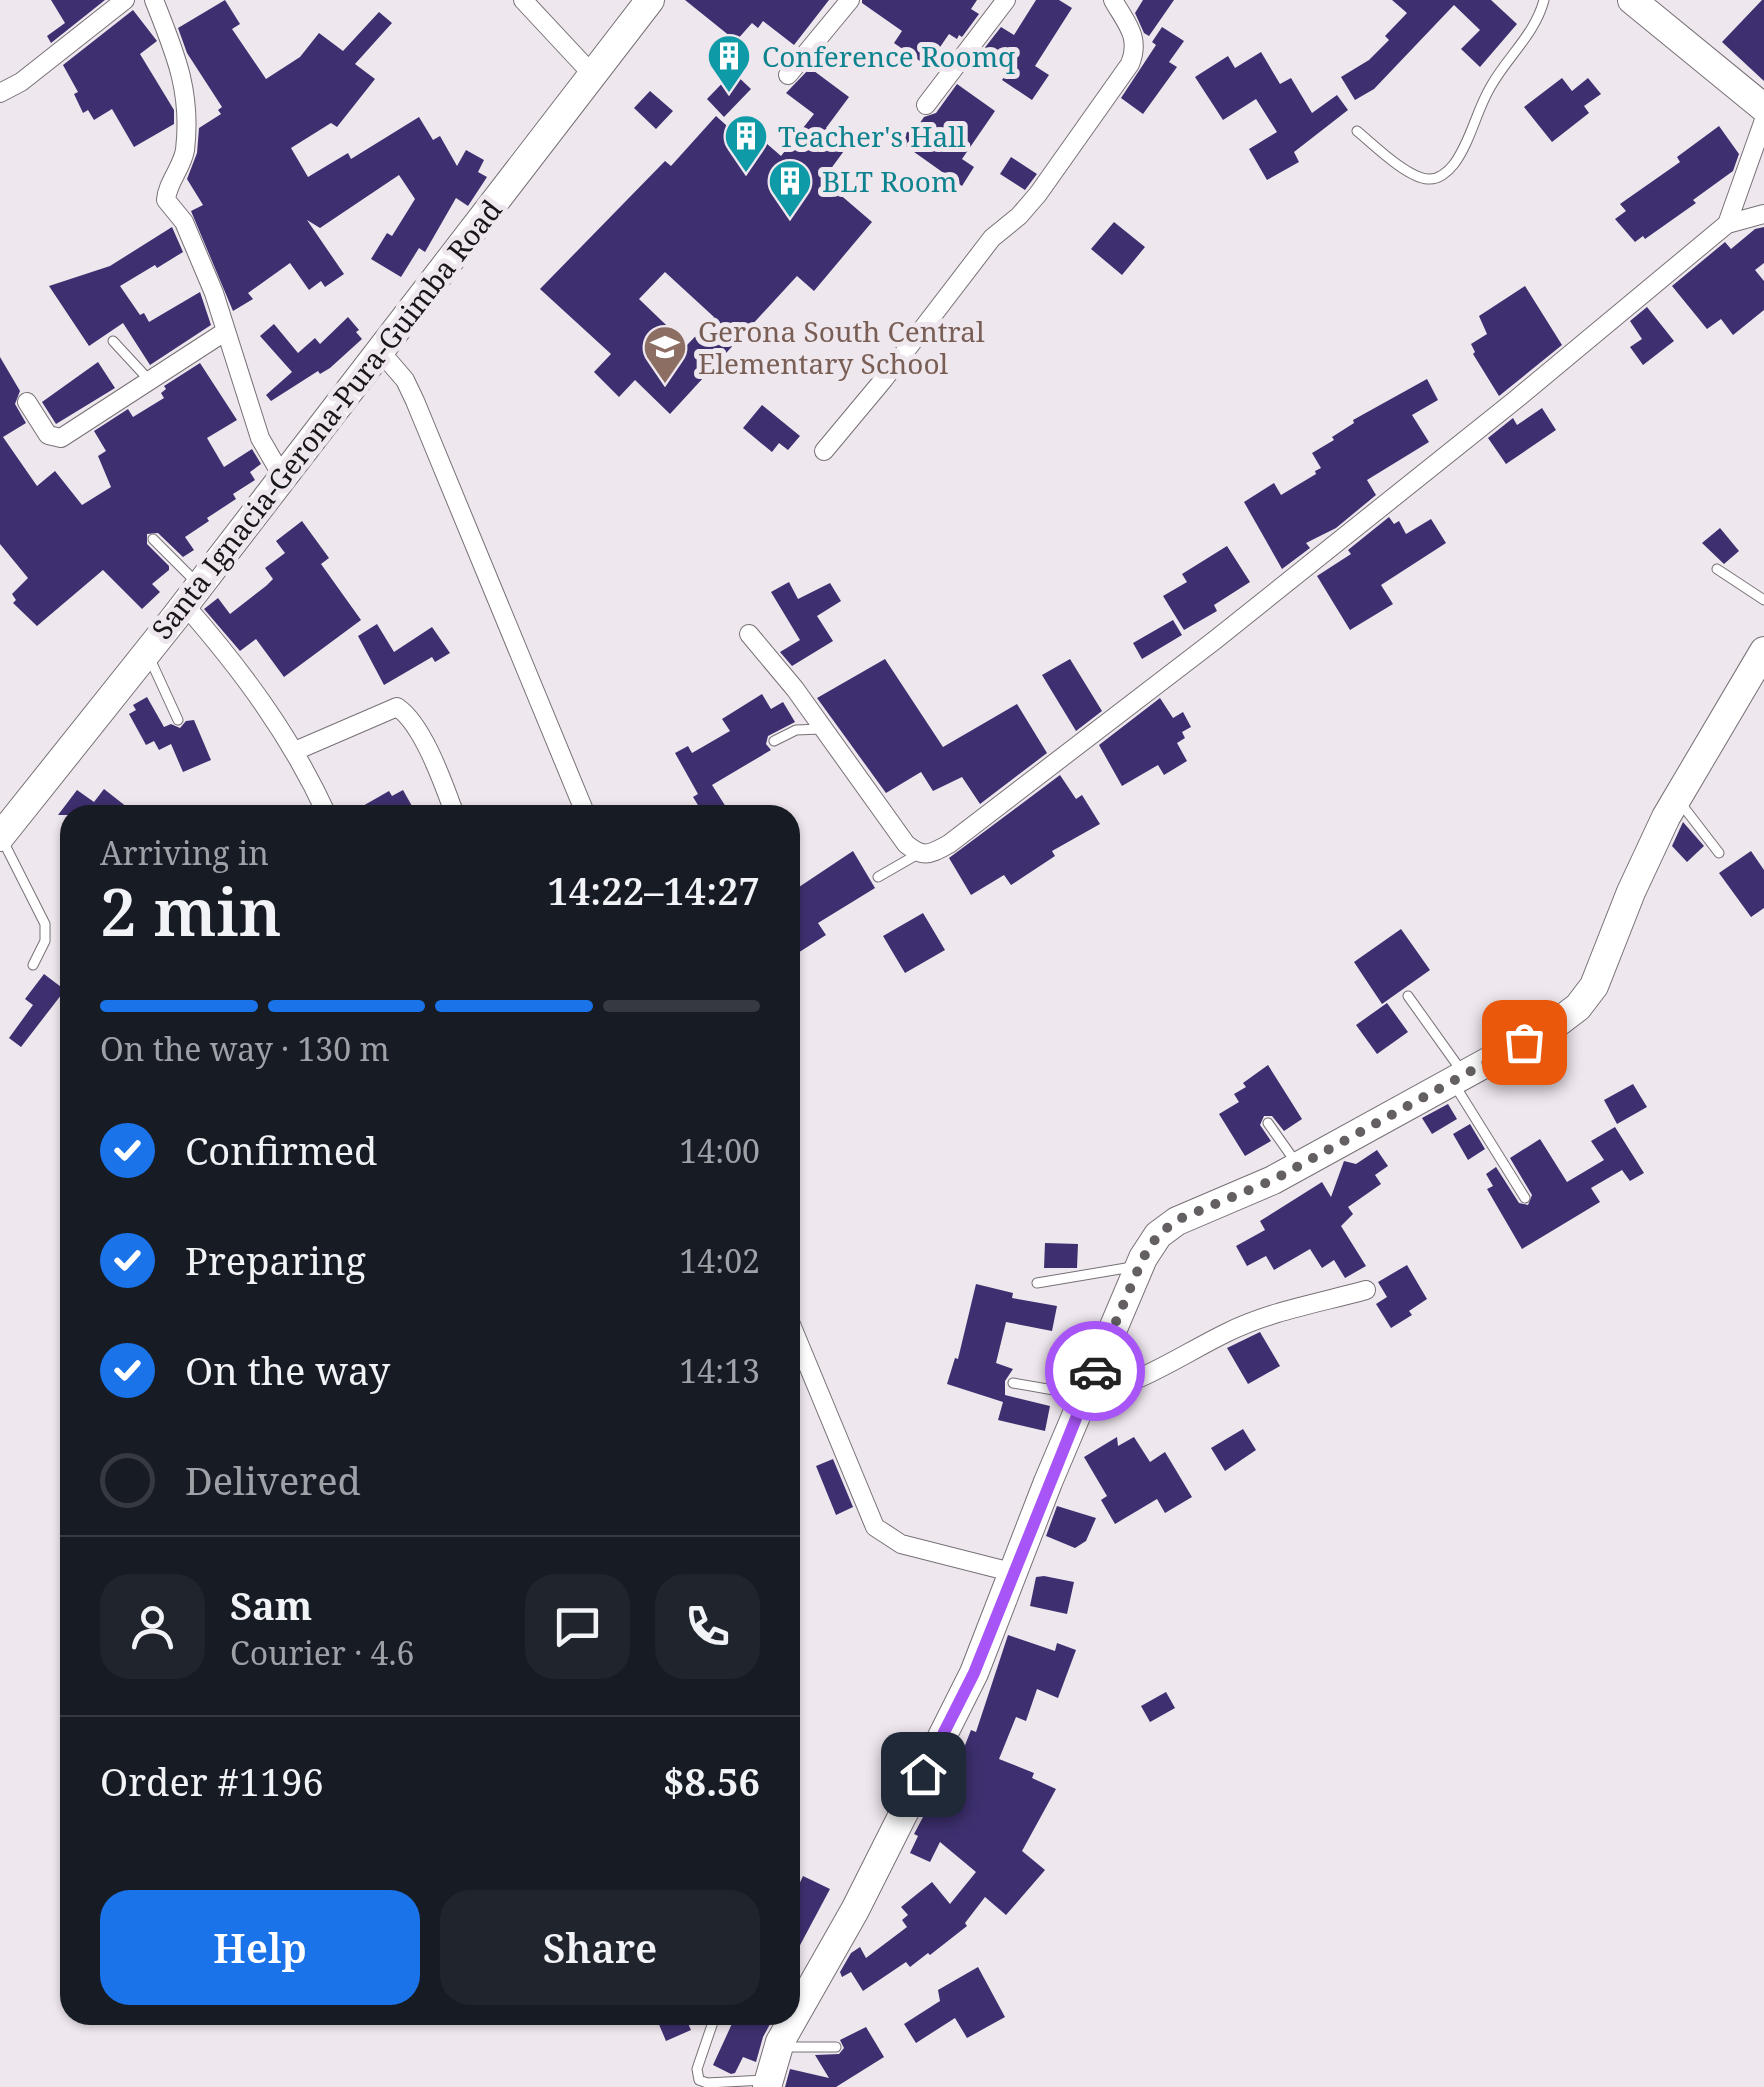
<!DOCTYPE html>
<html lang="en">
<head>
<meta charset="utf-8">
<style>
  :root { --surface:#171b24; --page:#20242c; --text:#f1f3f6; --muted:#9ea1a6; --line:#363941; --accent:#1a73e8 }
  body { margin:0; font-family:"Noto Serif",serif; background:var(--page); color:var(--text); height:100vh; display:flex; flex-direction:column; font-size:38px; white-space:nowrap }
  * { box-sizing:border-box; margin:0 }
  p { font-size:32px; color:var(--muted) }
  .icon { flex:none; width:55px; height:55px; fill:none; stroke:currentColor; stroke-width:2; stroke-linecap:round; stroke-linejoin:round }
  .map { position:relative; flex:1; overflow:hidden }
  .panel { position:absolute; left:60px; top:805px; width:740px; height:1220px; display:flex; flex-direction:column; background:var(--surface); border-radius:30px; box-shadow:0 2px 8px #0004 }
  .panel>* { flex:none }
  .pin { position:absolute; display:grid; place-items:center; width:85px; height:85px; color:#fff; margin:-42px; border-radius:20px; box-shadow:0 5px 15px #0006 }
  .courier { position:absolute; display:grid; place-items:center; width:100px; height:100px; margin:-50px; border:8px solid #a855f7; border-radius:50%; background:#fff; color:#222; box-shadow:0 2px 12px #0007 }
  .overview em { font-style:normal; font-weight:600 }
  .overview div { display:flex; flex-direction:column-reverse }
  .overview { display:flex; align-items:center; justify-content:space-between; height:170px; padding:0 40px }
  h1 { font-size:65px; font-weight:600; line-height:75px }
  .bar { display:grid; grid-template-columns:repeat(4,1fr); gap:15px 10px; align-content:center; height:120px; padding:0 40px }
  .bar i { height:12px; border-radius:8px; background:var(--line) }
  .bar .active { background:var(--accent) }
  .bar p { grid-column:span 4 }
  .line { display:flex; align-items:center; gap:25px; padding:0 40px; border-top:2px solid var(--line) }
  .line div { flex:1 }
  .round { display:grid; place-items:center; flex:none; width:105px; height:105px; border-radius:30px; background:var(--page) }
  ol { padding:0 40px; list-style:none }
  li { display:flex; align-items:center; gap:30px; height:110px }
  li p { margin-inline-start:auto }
  li .icon { padding:10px; border-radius:50%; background:var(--accent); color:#fff; stroke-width:4 }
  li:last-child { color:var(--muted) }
  li i { width:55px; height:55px; border:5px solid var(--line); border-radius:50% }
  .button { display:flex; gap:20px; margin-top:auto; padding:20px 40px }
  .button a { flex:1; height:115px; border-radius:30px; background:var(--accent); color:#fff; font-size:40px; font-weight:600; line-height:115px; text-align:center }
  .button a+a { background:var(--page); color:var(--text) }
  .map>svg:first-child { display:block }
  .building { fill:#3e3070; fill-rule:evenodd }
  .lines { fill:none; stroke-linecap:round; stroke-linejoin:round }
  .lane-casing { stroke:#777076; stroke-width:11 }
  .street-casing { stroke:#777076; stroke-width:20 }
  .secondary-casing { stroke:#777076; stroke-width:30 }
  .lane { stroke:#fff; stroke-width:9 }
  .street { stroke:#fff; stroke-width:18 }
  .secondary { stroke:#fff; stroke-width:28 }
  .done { stroke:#635f63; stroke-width:10; stroke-dasharray:0 18 }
  .route { stroke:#a855f7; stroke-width:12 }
  .labels { text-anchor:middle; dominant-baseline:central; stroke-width:10; stroke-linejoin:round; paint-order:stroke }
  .culture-label { font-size:28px; fill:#0d838f; stroke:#efe7ee; text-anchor:start }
  .education-label { font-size:28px; fill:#785e54; stroke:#efe7ee; text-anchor:start }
  .street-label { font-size:28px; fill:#181618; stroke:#efe7ee }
</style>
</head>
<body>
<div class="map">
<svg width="1764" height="2087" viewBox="0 0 1764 2087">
  <rect width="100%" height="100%" fill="#efe7ee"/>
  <!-- building -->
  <path class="building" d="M51,0H105L51,43L47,36L65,23Z
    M225,0L240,24L232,29L266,79L300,57L319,33L343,51L379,12L392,23L355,64L375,79L337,127L331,123L291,148L308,177L348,153L351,159L419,117L433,140L440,136L457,166L466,150L484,160L478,172L487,177L468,206L456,198L425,252L419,248L401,277L371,259L387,233L392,236L415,199L399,175L320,228L307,220L344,274L325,287L321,281L309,290L290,263L248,293L253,299L233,311L191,211L203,205L187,179L197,153L199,128L221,114L218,110L222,107L187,53L178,28Z
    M685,0H829L794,45L763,21L758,28L752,23L736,41Z
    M862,0H977L971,9L979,14L962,37L959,35L957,39L949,34L927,66L894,43L902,31L862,3Z
    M1036,0H1059L1072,8L1035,66L1049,75L1032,100L1002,80L1010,68L983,50L1001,27L1014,35Z
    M1143,0H1174L1149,36L1144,33L1135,13Z
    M1392,0H1491L1517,24L1480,67L1461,49L1480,30L1454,5L1374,89L1355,100L1341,77L1369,60L1389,40L1385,36L1407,13Z
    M1762,0H1764V81L1722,42Z
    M133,10L157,41L140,54L174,110V124L134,147L112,109L94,120L88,110L83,113L74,94L78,92L63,65Z
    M1162,27L1184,41L1169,62L1177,67L1143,114L1121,98L1156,45L1152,42Z
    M1261,52L1280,84L1291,78L1312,113L1337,95L1348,110L1294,152L1299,162L1267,180L1249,149L1277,132L1256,99L1223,120L1195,77L1228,56L1235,68Z
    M810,68L849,97L826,128L849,144L830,170L838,177L830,186L872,222L814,291L797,276L670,414L635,380L619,397L594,372L611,354L540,289L665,161L671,166L716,116L757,153L766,143L781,156L814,114L786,93ZM665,272L714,317L687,345L639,299Z
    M733,72L751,89L724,117L707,99Z
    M1562,78L1572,91L1588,78L1601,94L1584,106L1589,113L1552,142L1524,107Z
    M957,84L995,111L962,159L974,167L962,186L900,142L913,124L917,127L924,117L936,113Z
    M650,91L673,111L656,129L634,108Z
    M1719,126L1739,154L1733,171L1693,200L1696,203L1645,239L1643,236L1635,242L1615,219L1626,211L1620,204L1680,162L1677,157Z
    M1011,157L1037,174L1025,190L1000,174Z
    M1114,222L1145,247L1122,275L1091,249Z
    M172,227L183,252L157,268L155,265L120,286L140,315L144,313L149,322L200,292L211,325L150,365L123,323L89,346L49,286L110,266Z
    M1764,227V263L1755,270L1764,281V310L1733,335L1721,319L1707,329L1672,286L1725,242L1731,249L1755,229Z
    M1525,286L1562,345L1499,396L1473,354L1475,352L1471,344L1487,334L1479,316Z
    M1647,307L1674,341L1643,365L1630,347L1642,339L1630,321Z
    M348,317L359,330L356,332L362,339L330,368L320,374L318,371L271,401L266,395L292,372L260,336L274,324L298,353L315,338L320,344Z
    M0,357L20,391L15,404L26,423L3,437L37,486L55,471L82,505L111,487L98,456L106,451L94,431L128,409L133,417L164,398L161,393L166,389L164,386L200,363L237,420L207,438L224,467L252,449L261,464L250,472L255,480L233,494L236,499L207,518L209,521L185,537L194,550L183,557L158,533L147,534V544L169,566V570L152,584L160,592L142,609L103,570L37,626L13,603L16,600L12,594L28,578L0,544Z
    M98,362L115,388L56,424L42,402Z
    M1427,379L1438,400L1412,415L1429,442L1367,480L1376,495L1336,528L1306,543L1310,548L1282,569L1244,502L1274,483L1281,495L1316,474L1315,471L1321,468L1312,453L1334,440L1332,437L1354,423L1353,420Z
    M762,405L800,436L788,450L779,443L772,452L743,428Z
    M1542,408L1556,430L1506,464L1488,438L1513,418L1517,425Z
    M1389,517L1394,524L1399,521L1406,534L1431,519L1446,543L1381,585L1393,604L1350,630L1317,576L1351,554L1348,550Z
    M302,521L329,558L321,564L361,620L284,677L256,639L240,651L204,609L218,598L230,614L266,586L273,579L265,568L285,553L276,541Z
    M1720,528L1739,551L1724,564L1702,543Z
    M1227,546L1250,582L1214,605L1217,611L1184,630L1163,596L1187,582L1182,574Z
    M789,582L798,599L830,583L841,601L817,616L833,641L792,666L780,652L800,640L771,592Z
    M1173,620L1182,635L1142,659L1133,643Z
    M377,624L394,652L432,627L450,653L435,662L432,657L384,685L358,636Z
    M885,659L943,747L1017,704L1047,753L980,804L962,777L933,791L921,772L886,793L817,698Z
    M1070,659L1102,711L1076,731L1042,675Z
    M762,694L771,709L783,702L795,722L768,736L766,744L771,750L712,785L726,807L713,815H704L693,797L698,794L675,753L688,746L692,753L730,731L722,719Z
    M147,697L164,727L171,724L180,728L186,721L194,720L211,760L183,772L171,744L159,750L154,741L146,745L129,714L136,710L133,705Z
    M1160,698L1173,718L1183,712L1191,727L1182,732L1185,738L1177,743L1187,761L1164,775L1158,765L1122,786L1099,745Z
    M1060,775L1076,799L1082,795L1100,824L1052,851L1055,856L1011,885L1004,875L971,895L949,858Z
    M104,789L137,815H58L77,790L94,802Z
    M403,790L417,815H347L389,791L392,796Z
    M1683,822L1704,846L1687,862L1672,846Z
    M853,851L875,888L818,923L826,935L790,958V893Z
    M1751,851L1764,870V908L1751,917L1719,873Z
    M923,913L945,950L905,973L883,936Z
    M1401,929L1430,970L1382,1004L1354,962Z
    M44,974L65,990L21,1047L9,1038L33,1005L25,999Z
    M1387,1003L1408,1032L1377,1054L1356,1025Z
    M1268,1065L1302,1119L1284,1131L1272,1116H1264L1260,1125L1271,1141L1245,1156L1219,1114L1239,1102L1234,1094L1246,1087L1243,1083Z
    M1633,1084L1647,1107L1617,1124L1604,1100Z
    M1448,1104L1457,1119L1432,1134L1422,1118Z
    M1470,1124L1485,1149L1468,1160L1453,1134Z
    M1615,1127L1644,1173L1630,1181L1622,1170L1591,1188L1600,1202L1522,1249L1487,1189L1493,1186L1486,1174L1496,1167L1519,1203L1528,1205L1532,1195L1510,1158L1540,1139L1567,1182L1604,1160L1591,1141Z
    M1377,1150L1388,1166L1375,1175L1381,1184L1348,1207L1353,1214L1341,1226L1366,1266L1345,1278L1334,1260L1322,1268L1310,1249L1274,1270L1266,1256L1247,1266L1236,1246L1265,1230L1260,1221L1322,1182L1331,1197L1344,1161L1356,1164Z
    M1045,1243L1078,1244L1077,1268H1044Z
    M1407,1265L1427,1299L1409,1311L1412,1315L1391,1328L1376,1304L1387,1297L1378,1282Z
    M976,1284L1013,1293L1012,1298L1057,1306L1052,1331L1006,1322L996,1363L1013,1369L1005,1381V1395L1050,1406L1045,1431L998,1420L1003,1402L947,1384L955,1358L958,1359Z
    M1260,1332L1280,1366L1248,1384L1227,1348Z
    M1243,1429L1256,1450L1225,1471L1211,1448Z
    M1117,1437L1118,1446L1134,1437L1150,1462L1165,1452L1192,1497L1165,1513L1157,1499L1115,1524L1101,1500L1107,1496L1084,1457Z
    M833,1459L853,1507L836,1515L816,1466Z
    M1057,1506L1096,1518L1086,1541L1075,1548L1046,1536Z
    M1044,1576L1074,1582L1067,1614L1030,1606L1036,1577Z
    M1008,1635L1055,1651L1057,1643L1076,1650L1058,1698L1037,1689L1026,1721L1016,1717L999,1759L1034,1773L1032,1778L1056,1789L1022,1851L1045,1870L1006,1915L985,1897L965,1923L967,1926L930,1955L928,1953L910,1967L906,1962L863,1991L851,1972L842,1977L840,1972L851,1953L860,1947L866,1958L907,1927L902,1920L908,1915L901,1907L932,1882L950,1904L976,1872L940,1842L930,1862L910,1853L918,1836L914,1834L939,1787L947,1791L971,1730L976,1732Z
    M1166,1692L1175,1708L1150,1722L1141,1706Z
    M803,1876L830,1889L790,1964V1904Z
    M978,1967L1005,2017L967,2038L955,2018L916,2043L904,2024L940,2001L938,1990Z
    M655,2015H684L691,2030L666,2041Z
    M736,2015H775L763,2037L756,2062L743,2057L735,2073L731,2074L713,2065Z
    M866,2027L884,2057L836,2087H785L790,2069L829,2078L815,2055L839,2054L844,2048L840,2040Z"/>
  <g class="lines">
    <!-- lane casing -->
    <g class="lane-casing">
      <path id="lane" d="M1357,131C1373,144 1407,178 1428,179C1438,180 1448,172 1454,164C1471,141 1476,111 1491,86C1508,56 1535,34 1544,0
        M113,341L150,381
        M153,539L197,583
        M1717,569L1764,600
        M150,659L178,720
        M774,741L796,730L821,729
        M1679,801L1719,853
        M2,839L45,924V941L33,965
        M878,877L918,854
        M1408,996L1463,1073
        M1454,1084L1525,1198
        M1268,1123L1297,1164
        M1037,1283L1132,1267
        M1013,1383L1082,1395
        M713,2022L697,2069L699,2080L707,2083L766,2080
        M786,2047H836"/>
    </g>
    <!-- street casing -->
    <g class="street-casing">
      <path id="street" d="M154,0C175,53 192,91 185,150C182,168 167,183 166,200L184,222L214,293L260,438L282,476
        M523,0L592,74
        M788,75L850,0
        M0,93L21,82L125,0
        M926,105L1006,0
        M1727,224L1764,214
        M380,351L405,380L415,401L586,815
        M27,402L48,435L61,438L226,331
        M824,451L884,379L992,238L1019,216L1038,194L1130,64C1141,37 1126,23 1113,0
        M184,604C241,669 291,736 327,815
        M749,634L795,689L906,844C924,859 930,854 949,844L1215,640L1514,401L1727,224L1764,120
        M295,751L397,707C423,724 444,785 455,815
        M790,1322L875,1527L901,1544L1015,1573
        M1085,1395C1138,1386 1179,1356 1226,1333C1270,1311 1319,1303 1366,1290"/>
    </g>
    <!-- secondary casing -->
    <g class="secondary-casing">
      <path id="secondary" d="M1632,0L1764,108
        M0,837L173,620L650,0
        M767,2087L780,2042L855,1910L974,1673L1048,1482L1143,1258L1158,1235L1177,1221L1273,1180L1553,1026L1578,1007L1594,986L1631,892L1666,817L1764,651"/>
    </g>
    <!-- lane -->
    <use href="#lane" class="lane"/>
    <!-- street -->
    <use href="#street" class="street"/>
    <!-- secondary -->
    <use href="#secondary" class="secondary"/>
  </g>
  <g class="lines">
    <!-- done -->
    <path class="done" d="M1095,1371L1143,1258L1158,1235L1177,1220L1273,1180L1524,1042"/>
    <!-- route -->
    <path class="route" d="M923,1774L974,1673L1095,1371"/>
  </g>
  <!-- icons -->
  <defs>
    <g id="building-pin" transform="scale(2.25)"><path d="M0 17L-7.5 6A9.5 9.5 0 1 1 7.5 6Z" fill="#0f9aa8" stroke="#efe7ee"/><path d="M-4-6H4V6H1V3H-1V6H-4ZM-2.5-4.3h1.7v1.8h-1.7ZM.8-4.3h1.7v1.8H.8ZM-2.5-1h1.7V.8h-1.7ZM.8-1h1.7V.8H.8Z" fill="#fff"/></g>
    <g id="school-pin" transform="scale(2.25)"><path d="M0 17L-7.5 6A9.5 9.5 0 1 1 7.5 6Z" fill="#8d6e63" stroke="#efe7ee"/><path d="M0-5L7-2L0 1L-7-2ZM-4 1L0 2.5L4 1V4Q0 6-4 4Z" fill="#fff"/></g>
  </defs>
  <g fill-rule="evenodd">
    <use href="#building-pin" x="729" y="56"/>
    <use href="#building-pin" x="746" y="136"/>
    <use href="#building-pin" x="790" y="181"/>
    <use href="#school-pin" x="665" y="347"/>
  </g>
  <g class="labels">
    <!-- culture labels -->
    <g class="culture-label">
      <text x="762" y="56">Conference Roomq</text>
      <text x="778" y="136">Teacher's Hall</text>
      <text x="822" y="181">BLT Room</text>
    </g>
    <!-- education labels -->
    <g class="education-label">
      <text x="698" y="331">Gerona South Central<tspan x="698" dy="32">Elementary School</tspan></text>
    </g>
    <!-- street labels -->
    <g class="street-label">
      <text transform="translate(326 419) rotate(-52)">Santa Ignacia-Gerona-Pura-Guimba Road</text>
    </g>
  </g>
</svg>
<div class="pin" style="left:1524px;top:1042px;background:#ea580c"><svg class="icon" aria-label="bag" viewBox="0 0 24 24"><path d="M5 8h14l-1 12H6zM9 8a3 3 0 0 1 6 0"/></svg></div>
<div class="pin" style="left:923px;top:1774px;background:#1f2937"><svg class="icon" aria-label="home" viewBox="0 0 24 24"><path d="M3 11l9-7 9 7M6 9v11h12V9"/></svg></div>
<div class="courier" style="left:1095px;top:1371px"><svg class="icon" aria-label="car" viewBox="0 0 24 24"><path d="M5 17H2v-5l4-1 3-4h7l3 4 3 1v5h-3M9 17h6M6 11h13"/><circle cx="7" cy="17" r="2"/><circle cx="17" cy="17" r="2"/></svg></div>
<section class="panel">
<div class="overview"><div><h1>2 min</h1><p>Arriving in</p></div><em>14:22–14:27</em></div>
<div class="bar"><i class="active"></i><i class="active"></i><i class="active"></i><i></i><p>On the way · 130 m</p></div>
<ol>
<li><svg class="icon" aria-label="check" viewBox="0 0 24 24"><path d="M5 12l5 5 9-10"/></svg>Confirmed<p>14:00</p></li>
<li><svg class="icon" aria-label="check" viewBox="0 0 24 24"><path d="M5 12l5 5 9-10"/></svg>Preparing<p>14:02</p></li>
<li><svg class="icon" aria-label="check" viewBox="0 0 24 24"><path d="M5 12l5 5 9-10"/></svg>On the way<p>14:13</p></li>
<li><i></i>Delivered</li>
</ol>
<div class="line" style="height:180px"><a class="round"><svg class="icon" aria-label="person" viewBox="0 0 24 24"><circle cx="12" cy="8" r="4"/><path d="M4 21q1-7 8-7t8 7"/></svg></a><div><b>Sam</b><p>Courier · 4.6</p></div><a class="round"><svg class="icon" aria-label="chat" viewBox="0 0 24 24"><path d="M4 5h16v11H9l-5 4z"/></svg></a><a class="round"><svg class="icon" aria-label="phone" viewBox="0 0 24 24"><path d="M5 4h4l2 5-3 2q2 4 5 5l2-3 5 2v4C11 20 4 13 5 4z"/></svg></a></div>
<div class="line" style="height:130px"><div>Order #1196</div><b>$8.56</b></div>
<div class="button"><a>Help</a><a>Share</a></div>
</section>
</div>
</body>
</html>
